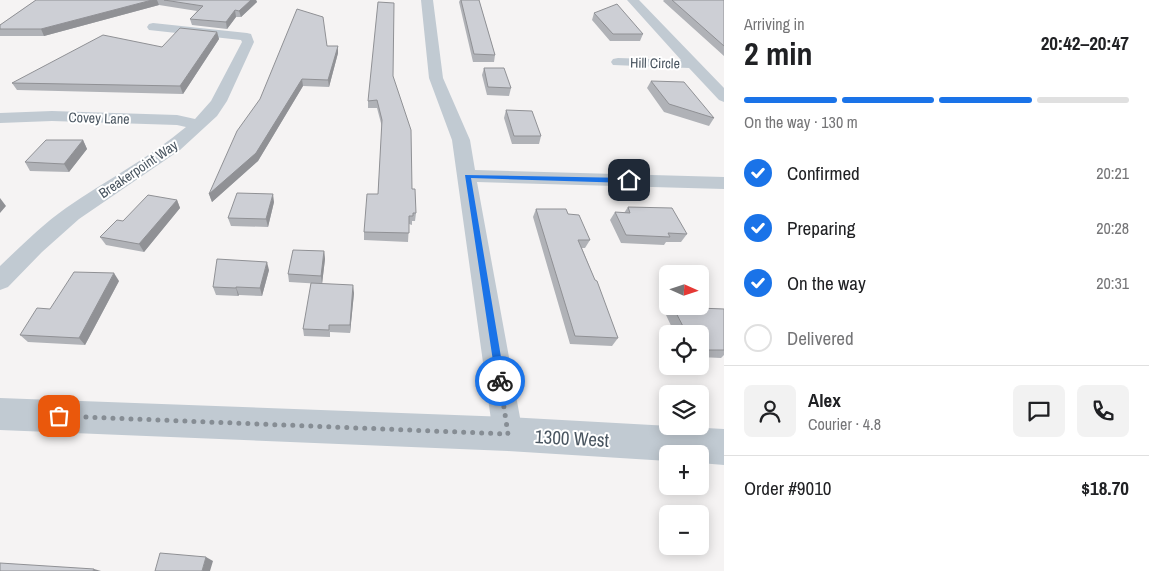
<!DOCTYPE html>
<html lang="en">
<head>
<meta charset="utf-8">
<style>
  :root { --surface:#fff; --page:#f2f2f2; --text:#202124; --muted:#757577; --line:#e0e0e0; --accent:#1a73e8 }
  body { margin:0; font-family:"Archivo Narrow",sans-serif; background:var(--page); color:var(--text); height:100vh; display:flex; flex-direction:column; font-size:19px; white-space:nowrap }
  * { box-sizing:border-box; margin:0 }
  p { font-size:16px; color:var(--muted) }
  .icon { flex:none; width:28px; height:28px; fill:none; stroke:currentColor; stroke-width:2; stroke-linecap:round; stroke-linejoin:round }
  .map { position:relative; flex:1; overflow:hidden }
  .sheet { display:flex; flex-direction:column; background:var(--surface); width:425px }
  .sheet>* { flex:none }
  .needle { width:32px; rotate:93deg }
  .controls { position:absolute; left:659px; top:265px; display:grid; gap:10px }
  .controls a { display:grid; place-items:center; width:50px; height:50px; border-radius:8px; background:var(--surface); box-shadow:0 2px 12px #0003; font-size:25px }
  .pin { position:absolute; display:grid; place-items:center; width:42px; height:42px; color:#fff; margin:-21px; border-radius:10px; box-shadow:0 2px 8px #0006 }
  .courier { position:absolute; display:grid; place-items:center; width:50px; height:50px; margin:-25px; border:4px solid #1a73e8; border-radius:50%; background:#fff; color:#222; box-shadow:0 1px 6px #0007 }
  .head em { font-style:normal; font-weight:700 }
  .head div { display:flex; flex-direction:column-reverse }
  .head { display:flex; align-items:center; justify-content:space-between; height:85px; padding:0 20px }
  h1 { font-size:32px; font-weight:700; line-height:38px }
  .bar { display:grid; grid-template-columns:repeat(4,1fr); gap:8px 5px; align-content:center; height:60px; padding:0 20px }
  .bar i { height:6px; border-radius:4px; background:var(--line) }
  .bar .active { background:var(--accent) }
  .bar p { grid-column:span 4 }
  .line { display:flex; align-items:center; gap:12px; padding:0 20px; border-top:1px solid var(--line) }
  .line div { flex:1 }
  .round { display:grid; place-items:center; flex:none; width:52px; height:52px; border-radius:8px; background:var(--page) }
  ol { padding:0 20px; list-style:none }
  li { display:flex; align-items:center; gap:15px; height:55px }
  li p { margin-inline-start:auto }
  li .icon { padding:5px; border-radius:50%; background:var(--accent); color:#fff; stroke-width:4 }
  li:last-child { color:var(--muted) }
  li i { width:28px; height:28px; border:2px solid var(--line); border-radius:50% }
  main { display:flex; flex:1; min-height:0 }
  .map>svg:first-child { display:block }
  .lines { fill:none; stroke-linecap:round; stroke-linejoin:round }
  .minor { fill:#c1cad2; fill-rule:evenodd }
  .tertiary { fill:#c1cad2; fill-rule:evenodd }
  .wall { fill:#b0b2b7 }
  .shaded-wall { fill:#909195 }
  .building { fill:#cdcfd5; stroke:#909195 }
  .route { fill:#1a73e8 }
  .done { stroke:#868d94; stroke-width:5; stroke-dasharray:0 9 }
  .labels { text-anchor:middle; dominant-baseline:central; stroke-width:4; stroke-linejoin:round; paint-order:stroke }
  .far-street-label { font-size:14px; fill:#4a5661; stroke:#fff }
  .near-street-label { font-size:19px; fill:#4a5661; stroke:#fff }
</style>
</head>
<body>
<main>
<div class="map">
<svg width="724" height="571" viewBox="0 0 724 571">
  <rect width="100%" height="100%" fill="#f5f3f3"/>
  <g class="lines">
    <!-- minor -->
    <path class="minor" d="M421,0H433L443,78L470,140L475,170L724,177V189L477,182L523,434L519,445L508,449L497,445L493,434L452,140L429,78Z
      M627,0H639L724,88V102L719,100L689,68L613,65L611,62L613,59L618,58L681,60Z
      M153,23L247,33L251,34L254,42L227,101L217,116L180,150L79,219L42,252L8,287L0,290V266C21,246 42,225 66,208C105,181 149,158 186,127L177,125L52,121L0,123V113L52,111L177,115L195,119L211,101L242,42L241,40L149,30L147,27L149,24Z"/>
    <!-- tertiary -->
    <path class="tertiary" d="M0,398L508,417L724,429V465L700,463V454H668V461L508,451L0,430Z"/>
  </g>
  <!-- wall -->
  <path class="wall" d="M36,0H256L257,2L241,17H236L227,29L192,25L190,19L197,11L159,5L44,36H0V25Z
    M460,0H479L495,55L494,62H473L459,2Z
    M664,0H724V56L663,1Z
    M594,13L643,34L640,41H610L592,20Z
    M217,32L219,39L183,94L17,90L12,83L162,47Z
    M327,46H338V53L329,87L303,86L258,161L212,202L209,194Z
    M484,68L511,88L509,96L487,95L482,75Z
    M393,76L416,213L415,221H412V225L409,224L408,242L364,240V232L378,194L382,127L377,108H368V101Z
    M651,81L714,118L709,126L664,112L647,88Z
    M506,110L541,136L539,144H512L504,118Z
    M83,140L87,149L69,172L30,171L25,162Z
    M177,200L180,208L144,252L106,245L100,237L123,221Z
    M274,202L268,227L231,226L228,218Z
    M628,207L687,234L681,242H666L664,245L621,243L610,220L615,212L624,213Z
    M536,209L568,214L590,240L585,248H582L618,338L612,346L570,344L533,217Z
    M324,251L325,259L322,284L289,282L288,274Z
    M269,270L262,296L239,295L238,296L216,295L213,287Z
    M119,281L85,345L28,342L20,335L50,309Z
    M354,293L350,333L330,332V337L304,336L303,329Z
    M673,307L724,309V355L721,358L700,357V334H675L666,315Z"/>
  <!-- shaded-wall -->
  <path class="shaded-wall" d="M152,0H157L159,5L44,36L41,29Z
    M251,0H256L257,2L241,17L239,11Z
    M235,10L236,17L227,29L226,22Z
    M217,32L219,39L183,94L180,86Z
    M338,46V53L329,87L328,80Z
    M302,79L303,86L258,161L212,202L209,194Z
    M83,140L87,149L69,172L64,164Z
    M273,194L274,202L268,227L266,219Z
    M0,198L6,206L0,213Z
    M177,200L180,208L144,252L139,244Z
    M324,251L325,259L322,284L321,276Z
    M267,262L269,270L262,296L260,288Z
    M114,273L119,281L85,345L79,338Z
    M353,285L354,293L350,333V325Z
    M236,287L239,295L238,296L236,288Z
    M206,557L213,561L210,571H202Z
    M94,569L101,571H93Z"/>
  <!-- building -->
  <path class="building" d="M36,0H152L41,29H0V25Z
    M164,0H251L239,11L235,10L226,22L190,19L203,6Z
    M461,0H479L495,55L474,54Z
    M672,0H724V46Z
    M378,2L394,3L393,76L411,130L412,189H415L416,213H413V216H409V233L364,232L367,194H378L382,120L377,100L368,101Z
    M617,4L643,34H613L594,13Z
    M297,9L323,17L327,46H338L328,80L302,79L256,153L209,194L237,131L260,99Z
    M180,28L217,32L180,86L12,83L103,35L162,47Z
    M484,68H504L511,88L488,87Z
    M651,81L684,82L714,118L669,104Z
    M506,110L532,111L541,136H514Z
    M46,140H83L64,164L25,162Z
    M237,193L273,194L266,219L228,218Z
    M148,195L177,200L139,244L100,237L117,220L123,221Z
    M628,207L672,208L687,234L668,233L670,237L626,235L615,212L630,213Z
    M536,209H566L568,214L579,215L590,240H578L595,280L597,281L618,338L575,336Z
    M293,250L324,251L321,276L288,274Z
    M217,259L267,262L260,288L236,287V288L213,287Z
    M74,272L114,273L79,338L20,335L37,308L50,309Z
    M311,283L353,285L350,325H329V330L303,329Z
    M673,307L724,309V350H700V334H687Z
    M160,553L206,557L202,571H155Z
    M0,563L94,569L93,571H0Z"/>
  <!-- route -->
  <path class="route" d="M465,175L629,178L632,180L629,183L471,178L505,381L500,386L496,381Z"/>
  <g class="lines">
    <!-- done -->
    <path class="done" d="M59,416L508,434L500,381"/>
  </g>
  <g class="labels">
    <!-- far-street labels -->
    <g class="far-street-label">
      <text transform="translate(655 63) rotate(1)">Hill Circle</text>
      <text transform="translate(99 118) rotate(2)">Covey Lane</text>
      <text transform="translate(138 169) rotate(-34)">Breakerpoint Way</text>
    </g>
    <!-- near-street labels -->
    <g class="near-street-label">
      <text transform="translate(572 438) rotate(3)">1300 West</text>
    </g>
  </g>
</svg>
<div class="controls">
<a><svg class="needle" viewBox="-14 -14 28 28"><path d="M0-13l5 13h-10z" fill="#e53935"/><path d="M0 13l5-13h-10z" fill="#757577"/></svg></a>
<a><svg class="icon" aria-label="locate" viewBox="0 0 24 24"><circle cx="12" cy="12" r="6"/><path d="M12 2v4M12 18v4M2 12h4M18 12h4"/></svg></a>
<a><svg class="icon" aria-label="layers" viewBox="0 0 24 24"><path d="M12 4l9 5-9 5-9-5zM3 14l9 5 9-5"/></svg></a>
<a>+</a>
<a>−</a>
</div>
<div class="pin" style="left:59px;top:416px;background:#ea580c"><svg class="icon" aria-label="bag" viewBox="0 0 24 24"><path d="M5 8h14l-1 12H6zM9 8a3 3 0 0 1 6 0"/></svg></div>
<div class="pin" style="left:629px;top:180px;background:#1f2937"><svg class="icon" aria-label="home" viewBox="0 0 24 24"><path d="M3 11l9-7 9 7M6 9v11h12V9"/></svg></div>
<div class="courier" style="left:500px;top:381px"><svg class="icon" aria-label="bike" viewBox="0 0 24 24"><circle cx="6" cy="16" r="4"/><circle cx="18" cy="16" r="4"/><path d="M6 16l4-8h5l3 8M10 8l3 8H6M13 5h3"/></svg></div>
</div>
<section class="sheet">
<div class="head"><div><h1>2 min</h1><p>Arriving in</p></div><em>20:42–20:47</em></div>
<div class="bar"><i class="active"></i><i class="active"></i><i class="active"></i><i></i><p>On the way · 130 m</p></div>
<ol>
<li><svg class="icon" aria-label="check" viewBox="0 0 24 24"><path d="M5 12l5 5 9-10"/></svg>Confirmed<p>20:21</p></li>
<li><svg class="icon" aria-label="check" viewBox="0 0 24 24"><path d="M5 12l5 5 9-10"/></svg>Preparing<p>20:28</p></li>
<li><svg class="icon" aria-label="check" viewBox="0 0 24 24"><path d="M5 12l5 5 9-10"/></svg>On the way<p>20:31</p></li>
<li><i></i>Delivered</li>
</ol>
<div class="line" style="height:90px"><a class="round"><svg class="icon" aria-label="person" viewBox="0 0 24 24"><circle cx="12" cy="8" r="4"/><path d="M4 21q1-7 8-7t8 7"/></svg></a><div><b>Alex</b><p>Courier · 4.8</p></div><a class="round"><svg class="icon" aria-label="chat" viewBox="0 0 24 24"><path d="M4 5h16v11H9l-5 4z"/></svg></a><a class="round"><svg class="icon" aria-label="phone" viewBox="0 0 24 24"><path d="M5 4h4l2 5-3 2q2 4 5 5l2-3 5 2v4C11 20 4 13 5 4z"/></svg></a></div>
<div class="line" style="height:65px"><div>Order #9010</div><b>$18.70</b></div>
</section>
</main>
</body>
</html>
